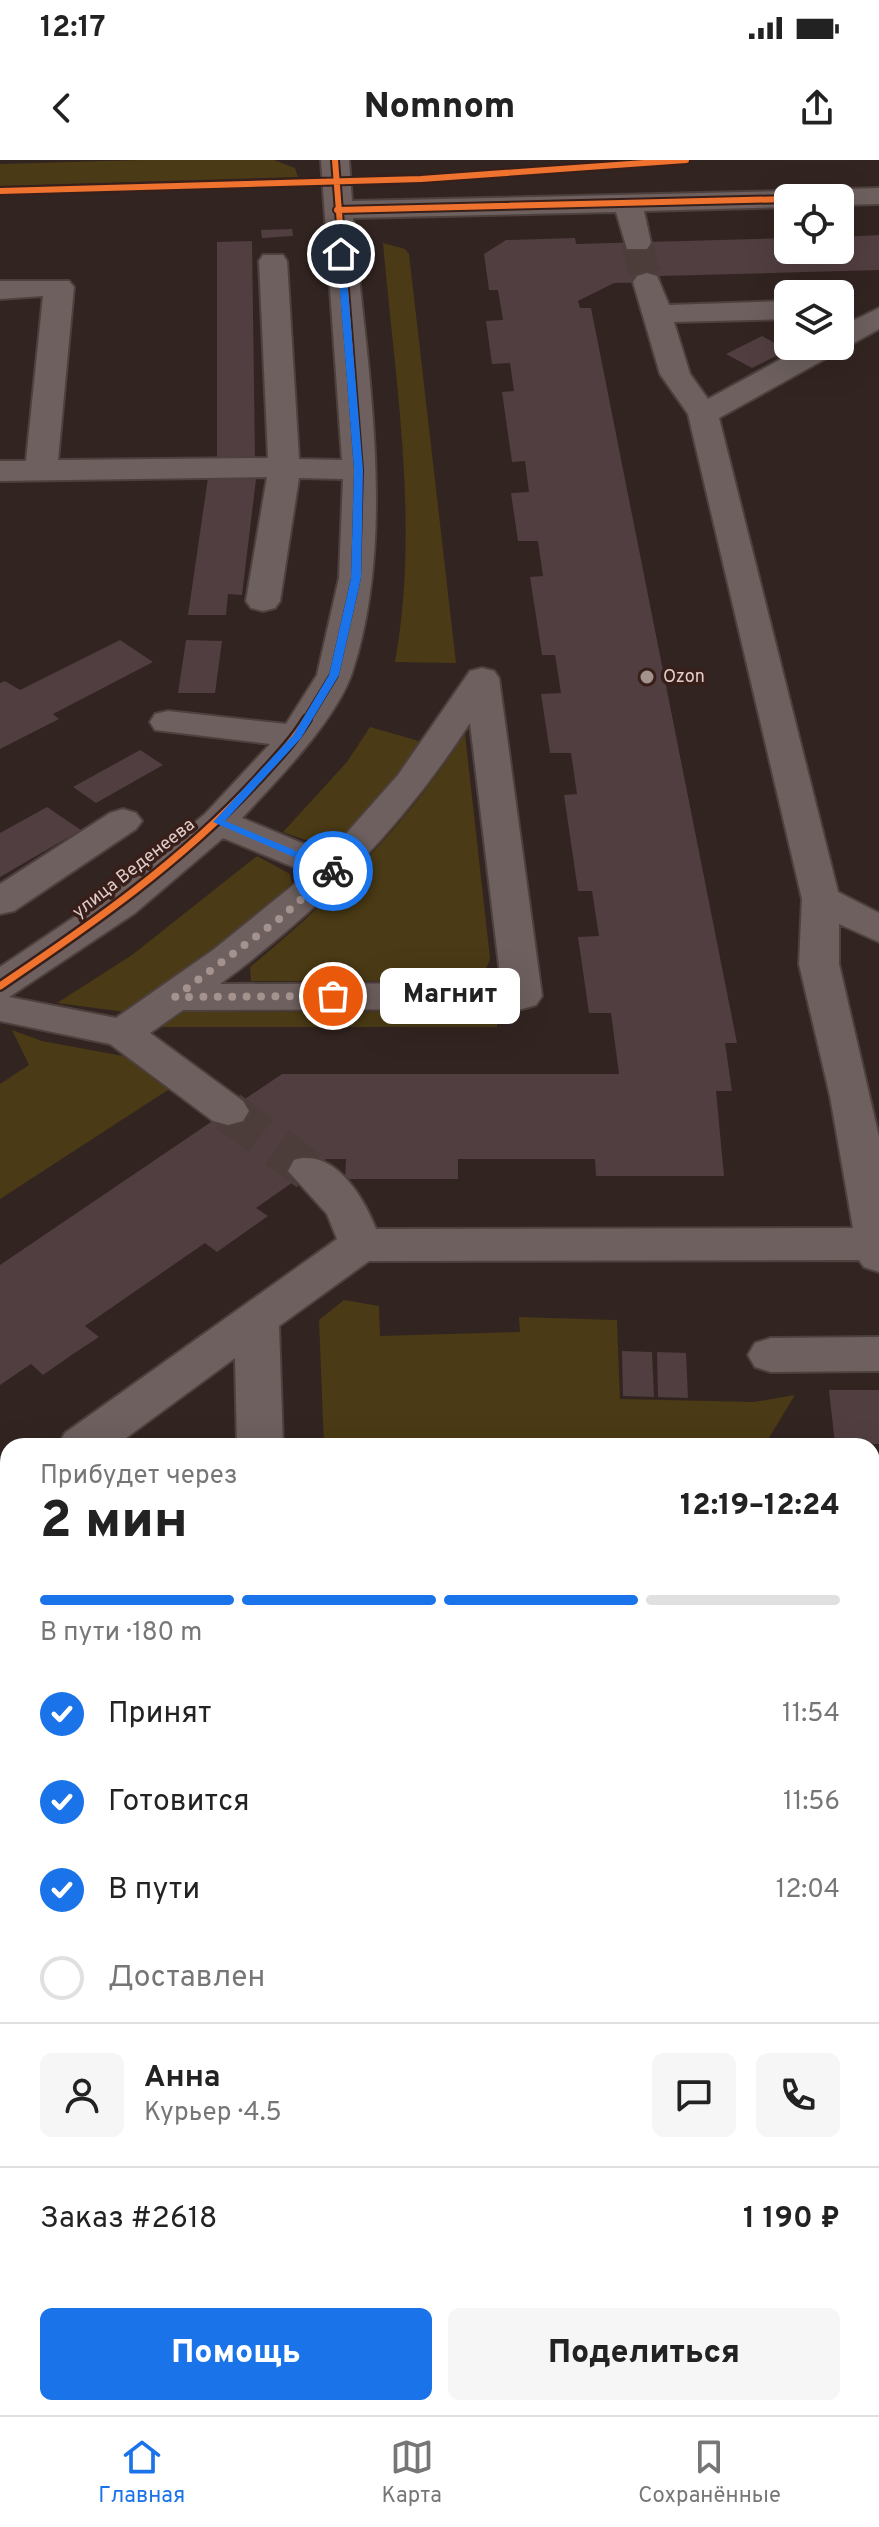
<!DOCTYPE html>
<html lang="ru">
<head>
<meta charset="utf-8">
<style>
  :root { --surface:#fff; --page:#f6f6f6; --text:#222; --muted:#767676; --line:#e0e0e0; --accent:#1a73e8 }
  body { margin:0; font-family:Overpass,sans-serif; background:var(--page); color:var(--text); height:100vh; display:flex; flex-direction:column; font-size:30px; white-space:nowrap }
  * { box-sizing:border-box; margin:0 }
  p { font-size:26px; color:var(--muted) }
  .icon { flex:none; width:44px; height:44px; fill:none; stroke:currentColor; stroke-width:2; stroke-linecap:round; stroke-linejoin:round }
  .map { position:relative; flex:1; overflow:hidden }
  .panel { position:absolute; left:0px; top:1278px; width:880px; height:978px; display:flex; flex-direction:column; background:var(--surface); border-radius:24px 24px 0 0; box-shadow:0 8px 32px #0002 }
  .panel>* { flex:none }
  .controls { position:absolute; left:774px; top:24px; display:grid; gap:16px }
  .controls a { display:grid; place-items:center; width:80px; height:80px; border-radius:12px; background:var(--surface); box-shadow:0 8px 32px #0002; font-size:40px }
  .pin { position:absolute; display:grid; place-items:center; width:68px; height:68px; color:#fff; margin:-34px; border:4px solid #fff; border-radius:50%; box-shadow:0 2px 8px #0007 }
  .courier { position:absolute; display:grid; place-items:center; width:80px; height:80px; margin:-40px; border:6px solid #1a73e8; border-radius:50%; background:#fff; color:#222; box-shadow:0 2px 10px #0007 }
  .bubble { position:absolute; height:56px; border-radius:12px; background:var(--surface); box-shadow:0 8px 32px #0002; font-size:26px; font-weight:800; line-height:56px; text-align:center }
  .head em { font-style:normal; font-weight:800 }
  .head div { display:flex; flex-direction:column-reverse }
  .head { display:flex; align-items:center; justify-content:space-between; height:136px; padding:0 40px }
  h1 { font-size:52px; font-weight:800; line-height:60px }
  .bar { display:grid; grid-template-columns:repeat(4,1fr); gap:12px 8px; align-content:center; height:96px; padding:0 40px }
  .bar i { height:10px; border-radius:6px; background:var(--line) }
  .bar .on { background:var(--accent) }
  .bar p { grid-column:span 4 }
  .line { display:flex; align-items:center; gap:20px; padding:0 40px; border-top:2px solid var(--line) }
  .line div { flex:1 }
  .round { display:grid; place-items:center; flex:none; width:84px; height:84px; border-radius:12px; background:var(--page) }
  ol { padding:0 40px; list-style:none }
  li { display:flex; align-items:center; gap:24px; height:88px }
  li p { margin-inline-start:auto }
  li .icon { padding:8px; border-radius:50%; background:var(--accent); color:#fff; stroke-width:4 }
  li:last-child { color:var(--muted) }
  li i { width:44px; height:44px; border:4px solid var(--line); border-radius:50% }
  .primary-button { display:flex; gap:16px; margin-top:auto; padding:16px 40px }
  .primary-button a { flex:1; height:92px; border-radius:12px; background:var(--accent); color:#fff; font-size:32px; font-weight:800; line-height:92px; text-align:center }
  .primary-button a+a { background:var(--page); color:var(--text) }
  .status { display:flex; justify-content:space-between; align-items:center; height:56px; padding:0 40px; background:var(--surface); direction:ltr }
  .status svg { height:22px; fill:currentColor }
  header { display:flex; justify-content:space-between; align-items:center; height:104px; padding:0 40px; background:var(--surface); font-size:36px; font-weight:800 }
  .dock { display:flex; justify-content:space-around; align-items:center; height:112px; border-top:2px solid var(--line); background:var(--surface); font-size:22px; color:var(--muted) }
  .dock a { display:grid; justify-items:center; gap:4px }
  .dock .on { color:var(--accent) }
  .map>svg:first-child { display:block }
  .green { fill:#4a3a15 }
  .building { fill:#513e40 }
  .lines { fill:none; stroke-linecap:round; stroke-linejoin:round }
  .minor-tunnel-far1 { stroke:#4c3d3a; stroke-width:31; stroke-dasharray:31 16; stroke-linecap:butt }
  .minor-tunnel { stroke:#4c3d3a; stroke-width:41; stroke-dasharray:41 20; stroke-linecap:butt }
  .minor-casing { stroke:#4d403d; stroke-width:4 }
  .minor { fill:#6d605e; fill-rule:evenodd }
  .cycleway-far1-casing { stroke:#391f1a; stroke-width:10 }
  .cycleway-casing { stroke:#391f1a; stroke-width:12 }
  .cycleway-far1 { stroke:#ef722f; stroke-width:6 }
  .cycleway { stroke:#ef722f; stroke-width:7 }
  .route { fill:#1a73e8 }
  .done { stroke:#a3928e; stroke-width:8; stroke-dasharray:0 14.4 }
  .poi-dot { fill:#a3928e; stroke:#391f1a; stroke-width:3 }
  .labels { text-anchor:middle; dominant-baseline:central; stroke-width:7; stroke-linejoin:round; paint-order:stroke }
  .far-poi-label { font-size:18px; fill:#e0cdc9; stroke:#391f1a; text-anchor:start }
  .far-street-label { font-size:18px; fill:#e0cdc9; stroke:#391f1a }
</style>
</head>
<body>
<div class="status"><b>12:17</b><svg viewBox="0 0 49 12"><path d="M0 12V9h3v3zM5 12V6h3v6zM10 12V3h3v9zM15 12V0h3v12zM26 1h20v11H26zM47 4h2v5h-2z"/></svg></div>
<header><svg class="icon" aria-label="back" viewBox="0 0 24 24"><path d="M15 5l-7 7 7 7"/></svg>Nomnom<svg class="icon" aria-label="share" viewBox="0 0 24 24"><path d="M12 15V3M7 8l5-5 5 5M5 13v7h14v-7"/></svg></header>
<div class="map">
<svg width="879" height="2255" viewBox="0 0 879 2255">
  <rect width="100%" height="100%" fill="#322421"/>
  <!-- green -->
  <path class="green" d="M142,0H274L295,8L298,17L0,26V4Z
    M383,83L405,89L409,94L456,503L395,502C420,364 395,222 383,83Z
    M370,567L419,581L398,615L345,676C324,689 305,680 283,672L347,602Z
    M465,574L490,798C486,815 475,818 459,821H251L250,807C338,734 402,669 465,574Z
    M257,696L290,714L292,723L243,769L126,852L57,843L132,795Z
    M497,851V867H156L179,852Z
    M12,870L42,881L123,896L171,928L0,1039V924L29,905Z
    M344,1140L379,1146L380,1176L520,1172L519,1157L617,1160L620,1239L754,1242L795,1235L764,1286H324L319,1160Z
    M8,1383V1715L0,1721V1389Z
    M454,2248H553L544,2255H445Z"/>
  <!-- building -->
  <path class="building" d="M292,69L293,76L262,78L261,70Z
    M879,75V110L660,116L661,122L614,123L578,141L580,148H591L737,883H725L732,931H716L724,1016H596L595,999H458V1019H345L346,999H326L256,1048L268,1056L217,1092L205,1083L85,1166L99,1177L73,1194L43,1215L31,1204L0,1225V1105L282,914H619L611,853H589L578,777L599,776L592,731H578L564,635L577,634L571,593H550L541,534L561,533L555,495H542L530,417L543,416L538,381H518L511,333L529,332L525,301L512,302L502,232L514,231L510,203L492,204L486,161L503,160L498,130H489L484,94L506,80L575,78L576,84L788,78V90H840V77Z
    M252,81L255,298L217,299V82Z
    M762,176L788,190L752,208L726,194Z
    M209,311H257L242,435L228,434L226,455H188Z
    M120,480L153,502L53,554L59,559L0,589V523L5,521L20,530Z
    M186,480L222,481L215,533H178Z
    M140,590L163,605L96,643L73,627Z
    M47,647L81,670L0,717V673Z
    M622,1191L652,1192L654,1237L623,1236Z
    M657,1192L686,1193L688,1238L658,1237Z
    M829,1230H879V1284H835Z
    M0,1852H8V2124H0Z"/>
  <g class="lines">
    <!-- minor-tunnel-far1 -->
    <path class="minor-tunnel-far1" d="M637,83L647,122"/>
    <!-- minor-tunnel -->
    <path class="minor-tunnel" d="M228,951L309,1011"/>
    <!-- minor casing -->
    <g class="minor-casing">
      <path id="minor" d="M321,0H349L352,41L788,31L798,34L809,30L879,28V44L840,45V38H788V47L644,51L651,83L647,89H627L616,52L353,58C366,202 398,373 352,513C335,562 277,620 242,658L328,694L398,615L470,511L482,508L494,511L499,518L542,836L536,845L522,849L183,850L150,873L243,941L249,951L243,961L228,965L213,961L110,884L0,861V807L107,735L205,654L270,584L155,570L150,562L155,554L168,551L286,564L317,515L339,418L343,319L299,318L280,441L275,448L263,451L251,448L246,441L267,317L0,321V301H26L43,136L0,139V121H69L74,127L58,300L268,298L259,101L263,95H283L287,101L299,299L342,300ZM470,563L501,823L220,824C320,750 402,668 470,563ZM223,678L308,713L213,790L116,858L9,837L135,753Z
        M647,113L657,116L669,145L788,141V159L674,162L690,214L708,239L805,186H840V167L879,148V169L719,258L838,732L879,753V782L839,764V804L879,977V1112L864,1107L859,1100L369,1101L279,1166L283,1286H237L235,1198L115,1286H58L65,1273L337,1079L327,1054L288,1011L294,1000C334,988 363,1036 376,1069L853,1068L830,936L799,804L802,739L688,254L660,214L633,122L637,116Z
        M123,649L136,653L142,661L136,669L14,751L0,754V724L110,653Z
        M879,1177V1211L771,1212L755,1207L748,1195L755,1183L771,1178Z
        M8,1319V1360L0,1363V1322Z
        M8,1760V1812L0,1815V1763Z
        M879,2132V2195L872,2198V2135Z
        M23,2248H197L194,2255H21Z
        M305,2248H365V2255H305Z
        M383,2248H449L446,2255H381Z
        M740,2248H806L803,2255H738Z"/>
    </g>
    <!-- minor -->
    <use href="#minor" class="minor"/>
    <!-- cycleway-far1 casing -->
    <g class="cycleway-far1-casing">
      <path id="cycleway-far1" d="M0,31L421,19L686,0
        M337,50L788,39
        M306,561L334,515L356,418L359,310L335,0"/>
    </g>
    <!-- cycleway casing -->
    <g class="cycleway-casing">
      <path id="cycleway" d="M0,826C92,764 181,702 257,620C275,600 293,582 307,559"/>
    </g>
    <!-- cycleway-far1 -->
    <use href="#cycleway-far1" class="cycleway-far1"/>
    <!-- cycleway -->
    <use href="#cycleway" class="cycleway"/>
  </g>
  <!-- route -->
  <path class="route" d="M341,92L345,94L363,310L361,418L339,515L301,578L225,661L337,708L333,714L213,662L293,575L329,515L351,418L354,310L337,94Z"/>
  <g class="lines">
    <!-- done -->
    <path class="done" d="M333,836L175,837L278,760L333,711"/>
  </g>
  <!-- markers -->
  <circle class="poi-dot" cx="647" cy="517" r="8"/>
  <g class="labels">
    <!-- far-poi labels -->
    <g class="far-poi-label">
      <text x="663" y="517">Ozon</text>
    </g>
    <!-- far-street labels -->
    <g class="far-street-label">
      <text transform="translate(134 709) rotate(-38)">улица Веденеева</text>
    </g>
  </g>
</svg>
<div class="controls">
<a><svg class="icon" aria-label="locate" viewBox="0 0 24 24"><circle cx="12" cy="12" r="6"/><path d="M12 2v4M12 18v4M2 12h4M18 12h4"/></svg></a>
<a><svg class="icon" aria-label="layers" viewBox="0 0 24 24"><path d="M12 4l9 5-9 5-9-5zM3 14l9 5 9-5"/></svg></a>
</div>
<div class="pin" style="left:333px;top:836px;background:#ea580c"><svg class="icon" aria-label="bag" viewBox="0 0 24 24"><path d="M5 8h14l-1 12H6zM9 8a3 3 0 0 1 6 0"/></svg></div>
<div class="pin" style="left:341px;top:94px;background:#1f2937"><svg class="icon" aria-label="home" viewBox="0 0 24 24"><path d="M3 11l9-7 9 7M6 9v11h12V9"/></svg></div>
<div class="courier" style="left:333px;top:711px"><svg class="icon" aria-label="bike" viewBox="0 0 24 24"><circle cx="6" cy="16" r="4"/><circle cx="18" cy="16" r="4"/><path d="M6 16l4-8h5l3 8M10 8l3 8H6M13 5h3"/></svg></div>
<div class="bubble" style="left:380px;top:808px;width:140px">Магнит</div>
<section class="panel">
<div class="head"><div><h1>2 мин</h1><p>Прибудет через</p></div><em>12:19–12:24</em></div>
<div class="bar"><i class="on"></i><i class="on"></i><i class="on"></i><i></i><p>В пути · 180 m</p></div>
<ol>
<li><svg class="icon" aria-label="check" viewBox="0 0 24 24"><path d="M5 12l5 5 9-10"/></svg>Принят<p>11:54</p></li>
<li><svg class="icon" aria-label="check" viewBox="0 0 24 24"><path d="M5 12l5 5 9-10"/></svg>Готовится<p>11:56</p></li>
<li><svg class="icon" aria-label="check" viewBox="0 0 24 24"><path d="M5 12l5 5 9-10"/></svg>В пути<p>12:04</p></li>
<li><i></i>Доставлен</li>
</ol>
<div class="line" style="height:144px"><a class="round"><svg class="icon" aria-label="person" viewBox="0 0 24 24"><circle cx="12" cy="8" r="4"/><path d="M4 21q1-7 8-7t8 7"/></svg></a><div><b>Анна</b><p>Курьер · 4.5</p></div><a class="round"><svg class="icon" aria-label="chat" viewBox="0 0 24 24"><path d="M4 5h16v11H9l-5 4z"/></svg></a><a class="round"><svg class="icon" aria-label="phone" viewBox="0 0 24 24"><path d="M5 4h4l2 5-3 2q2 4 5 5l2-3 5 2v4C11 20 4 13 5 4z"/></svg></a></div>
<div class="line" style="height:104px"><div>Заказ #2618</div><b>1 190 ₽</b></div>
<div class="primary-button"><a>Помощь</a><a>Поделиться</a></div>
</section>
</div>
<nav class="dock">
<a class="on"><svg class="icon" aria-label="home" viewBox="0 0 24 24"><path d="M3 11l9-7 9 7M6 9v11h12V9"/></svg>Главная</a>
<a><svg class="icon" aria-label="map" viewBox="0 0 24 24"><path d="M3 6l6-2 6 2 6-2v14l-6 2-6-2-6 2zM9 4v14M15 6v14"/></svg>Карта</a>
<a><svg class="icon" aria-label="saved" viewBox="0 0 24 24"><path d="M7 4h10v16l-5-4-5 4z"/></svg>Сохранённые</a>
</nav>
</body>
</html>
